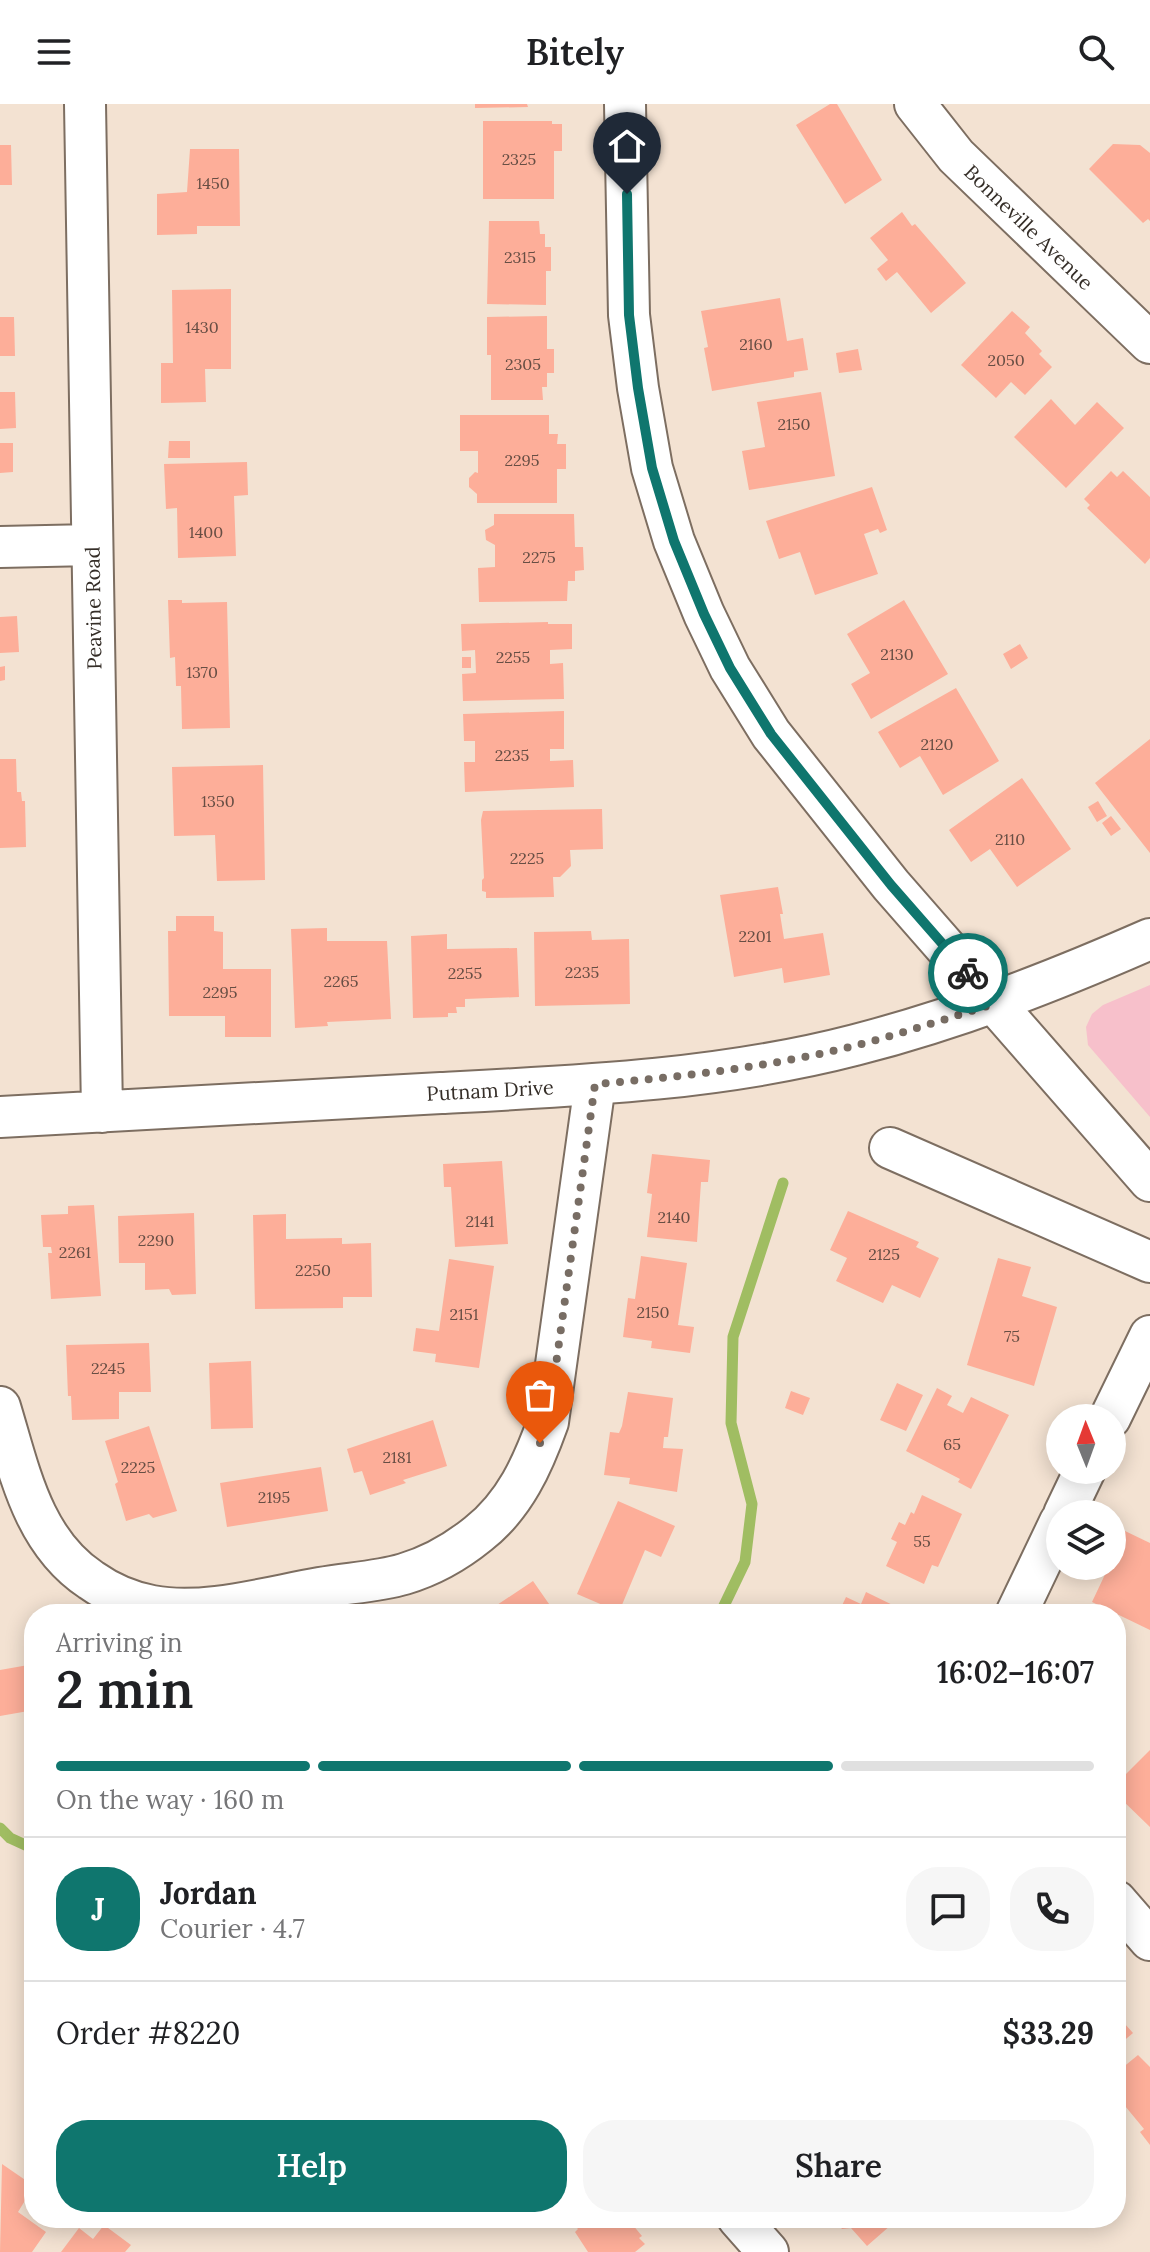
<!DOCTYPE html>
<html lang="en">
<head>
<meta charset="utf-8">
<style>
  :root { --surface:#fff; --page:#f6f6f6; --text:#202124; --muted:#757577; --line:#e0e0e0; --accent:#0f766e }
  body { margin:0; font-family:Lora,serif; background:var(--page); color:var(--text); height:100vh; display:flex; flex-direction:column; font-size:30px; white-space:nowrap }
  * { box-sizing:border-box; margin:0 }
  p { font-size:26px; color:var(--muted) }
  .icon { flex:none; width:44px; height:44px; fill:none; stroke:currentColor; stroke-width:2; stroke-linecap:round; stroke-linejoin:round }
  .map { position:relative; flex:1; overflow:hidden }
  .side { position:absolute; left:24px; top:1500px; width:1102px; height:624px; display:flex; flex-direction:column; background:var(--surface); border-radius:32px; box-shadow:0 4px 20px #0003 }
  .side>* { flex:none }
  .needle { width:52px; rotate:359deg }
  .buttons { position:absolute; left:1046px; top:1300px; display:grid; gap:16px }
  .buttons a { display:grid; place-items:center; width:80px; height:80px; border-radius:50%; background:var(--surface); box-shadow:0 4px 20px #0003; font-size:40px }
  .pin { position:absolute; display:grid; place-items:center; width:68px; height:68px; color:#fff; margin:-82px -34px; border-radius:50% 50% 50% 0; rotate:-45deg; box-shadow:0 0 8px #0007 }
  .pin .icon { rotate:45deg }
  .courier { position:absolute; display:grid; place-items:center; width:80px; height:80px; margin:-40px; border:6px solid #0f766e; border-radius:50%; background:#fff; color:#222; box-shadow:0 2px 10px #0007 }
  .summary em { font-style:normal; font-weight:600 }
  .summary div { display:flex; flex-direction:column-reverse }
  .summary { display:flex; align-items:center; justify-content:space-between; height:136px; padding:0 32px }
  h1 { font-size:52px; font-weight:600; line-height:60px }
  .bar { display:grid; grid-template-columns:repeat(4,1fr); gap:12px 8px; align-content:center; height:96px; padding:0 32px }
  .bar i { height:10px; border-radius:6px; background:var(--line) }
  .bar .active { background:var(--accent) }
  .bar p { grid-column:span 4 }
  .line { display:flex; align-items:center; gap:20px; padding:0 32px; border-top:2px solid var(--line) }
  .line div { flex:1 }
  .round { display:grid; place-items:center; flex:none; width:84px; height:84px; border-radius:32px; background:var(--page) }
  .action { display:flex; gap:16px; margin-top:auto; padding:16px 32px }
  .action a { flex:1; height:92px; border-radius:32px; background:var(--accent); color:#fff; font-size:32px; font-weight:600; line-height:92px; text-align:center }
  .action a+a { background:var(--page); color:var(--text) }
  header { display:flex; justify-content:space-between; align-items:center; height:104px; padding:0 32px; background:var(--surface); font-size:36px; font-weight:600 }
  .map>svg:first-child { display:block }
  .green { fill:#f7c0cb }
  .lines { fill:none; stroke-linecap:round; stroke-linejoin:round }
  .stream { stroke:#a0bd62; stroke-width:11 }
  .building { fill:#fdae99 }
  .minor-casing { stroke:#7d6e61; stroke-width:44 }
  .minor { stroke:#fff; stroke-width:40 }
  .done { stroke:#786d64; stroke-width:8; stroke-dasharray:0 14.4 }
  .route { stroke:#0f766e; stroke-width:10 }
  .labels { text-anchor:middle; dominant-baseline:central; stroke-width:7; stroke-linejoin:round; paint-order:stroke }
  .number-label { font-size:16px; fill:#674e44 }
  .street-label { font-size:20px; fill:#352e28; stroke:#fff }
</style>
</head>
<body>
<header><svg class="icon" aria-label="menu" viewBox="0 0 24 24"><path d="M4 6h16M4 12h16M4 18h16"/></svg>Bitely<svg class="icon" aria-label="search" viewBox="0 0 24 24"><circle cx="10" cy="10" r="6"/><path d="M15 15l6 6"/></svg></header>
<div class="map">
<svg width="1150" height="2148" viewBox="0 0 1150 2148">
  <rect width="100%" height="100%" fill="#f3e2d2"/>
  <!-- green -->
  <path class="green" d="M1150,881V1013L1088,941L1086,923L1092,910L1103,901Z"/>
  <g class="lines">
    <!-- stream -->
    <path class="stream" d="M720,1510L745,1458L752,1400L731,1319L733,1233L783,1079
      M0,1724L10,1734L34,1745"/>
  </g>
  <!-- building -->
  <path class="building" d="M475,0H527L528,3L475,4Z
    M830,0H837L882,76L845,100L796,21Z
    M483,17H552V20H562V47H554V95H483Z
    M1113,40L1140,41L1150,49V117L1148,115L1143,119L1089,65Z
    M0,41H11L12,81H0Z
    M190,45H239L240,122H197V130L157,131V90L187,88Z
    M902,108L912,122L915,120L966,179L931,209L897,168L886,177L877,165L888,156L870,134Z
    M489,117H539L540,130H545V143H551V167H546V201L487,200Z
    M231,185V265H205L206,298L161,299V259H173L172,186Z
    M780,194L787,237L803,234L808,266L794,268V273L712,287L704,244L708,243L701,207Z
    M1012,207L1030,223L1025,229L1042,247L1039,250L1052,263L1025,291L1011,278L996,294L961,261Z
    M547,212V245H554V269H547V283H542L543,296H491V251H487V213Z
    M0,213H14L15,252H0Z
    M858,245L862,266L839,269L836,249Z
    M0,288H15L16,324L0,325Z
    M821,288L835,372L749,386L742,347L765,343L757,298Z
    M1051,295L1075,321L1097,298L1124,324L1066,384L1014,333Z
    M460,311H549V330H558L557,340H566V365H557V399H477V390L469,383V374L475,368L478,369V347H460Z
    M169,337H190V354H168Z
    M0,339H13V368L0,369Z
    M247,358L248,391L234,392L236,452L178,454L177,404L166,405L164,360Z
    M1111,367L1117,373L1123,367L1150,393V454L1145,460L1087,404L1090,401L1084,395Z
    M872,383L887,426L880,429L878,425L864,430L878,470L815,491L800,448L779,455L766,417Z
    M494,410H574L575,443H583L584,466L575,467V477H568L567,497L479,498L478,464L495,463V441L486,436L485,426L494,421Z
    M168,496H182V499L227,498L230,624L182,625L181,582H176L175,553L170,554Z
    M904,496L948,570L871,615L851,580L870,569L847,530Z
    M17,512L19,548L0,549V513Z
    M548,518V520H572V545L550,546V560L563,559L564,595L463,597L462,570L476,569L475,546L462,547L461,520Z
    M1020,540L1028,554L1011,565L1003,550Z
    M462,553H471V564H462Z
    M5,562V576L0,577V563Z
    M956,584L999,657L943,691L920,652L900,664L878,628Z
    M564,607V645H550V657L573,656L574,683L465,688L464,658H475V637H464L463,610Z
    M1150,635V749L1095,679Z
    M0,655H16L17,688H21L22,697H25L26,743L0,744Z
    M263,661L265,776L217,777L215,731L174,732L172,663Z
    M1022,674L1071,745L1017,783L990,745L971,758L949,726Z
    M1098,697L1107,712L1097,718L1088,703Z
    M602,705L603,745L570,746L571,762L560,773H553L554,793L486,794V788L482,787V776L484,774L481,716L483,707Z
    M1111,712L1121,725L1111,732L1102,719Z
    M778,783L783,810H780L784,835L823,829L830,871L784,879L782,864L734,873L720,791Z
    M176,812H214V827L223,828V865H271V933H225V912H169L168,827H176Z
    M327,824V837H387L391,915L327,918L328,922L295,924L291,825Z
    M591,827L592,836L629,835L630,900L535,902L534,828Z
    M447,830V845L517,844L519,893L465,895V903H456L457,909H448V913L413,914L411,832Z
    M652,1050L710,1056L708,1078H701L697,1138L647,1133L652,1090L647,1089Z
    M502,1057L508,1140L455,1143L451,1083H444L443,1060Z
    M94,1101L101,1192L51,1195L48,1149H52L51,1143H43L41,1111L68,1110V1102Z
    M848,1107L919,1138L916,1143L939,1154L920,1194L892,1181L883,1199L836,1177L847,1154L830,1146Z
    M194,1109L196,1190L172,1191L169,1185L145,1186V1159H119L118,1112Z
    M286,1110V1135L342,1134V1140L371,1139L372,1193H343V1204L255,1205L253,1111Z
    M641,1152L687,1159L678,1221L694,1223L690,1249L651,1244L652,1237L623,1233L628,1194L635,1195Z
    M998,1154L1031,1163L1022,1192L1057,1203L1034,1282L967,1261Z
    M449,1155L494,1162L479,1264L435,1258L436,1250L413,1247L416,1224L439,1227Z
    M149,1239L151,1288H119V1315L72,1316L71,1292H68L66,1241Z
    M251,1257L253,1324L211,1325L209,1259Z
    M897,1279L923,1291L906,1327L880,1316Z
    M937,1284L952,1292L947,1301L963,1309L971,1293L1009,1311L971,1385L958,1378L960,1375L906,1347Z
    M791,1287L810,1294L803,1311L785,1304Z
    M628,1288L673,1294L668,1333H664L663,1344L683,1345L677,1388L629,1380L630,1374L604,1371L610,1328L619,1329L622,1322Z
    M433,1316L447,1362L403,1376L406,1379L370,1391L362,1367L354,1369L347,1345Z
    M149,1322L177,1407L153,1414L149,1410L126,1417L115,1380L118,1378L105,1337Z
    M321,1363L328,1407L227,1423L220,1379Z
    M922,1391L962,1410L938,1463L932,1461L924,1480L886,1462L897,1438L891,1435L899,1418L905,1421L911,1408L914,1410Z
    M618,1397L675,1422L661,1453L645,1446L619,1508L577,1490Z
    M1125,1427L1150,1439V1526L1092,1498L1109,1462H1112V1455Z
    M533,1477L556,1510H480L489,1504L492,1508L496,1506L494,1503Z
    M866,1488L905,1507L903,1510H838L846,1493L861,1500Z
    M34,1560V1606L0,1612V1566Z
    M1150,1646V1723L1120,1694L1123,1691L1116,1685V1680Z
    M1116,1910L1133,1929L1120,1940L1116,1935Z
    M1138,1951L1150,1963V2041L1140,2028L1144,2025L1116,1991V1969Z
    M2,2060L34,2082L18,2108L46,2128L32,2148H0Z
    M568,2114H627L642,2132L639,2134L645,2140L635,2148H588L575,2128L578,2125Z
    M833,2114H899L867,2142L851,2124L842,2125Z
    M104,2121L131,2141L125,2148H61L79,2124L93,2135Z"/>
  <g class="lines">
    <!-- minor casing -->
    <g class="minor-casing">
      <path id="minor" d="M85,0L102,1008
        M625,0L629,211L638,284L652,364L674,437L704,510L730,564L771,630L891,781L1150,1077
        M915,0L956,52L1150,239
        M0,443L92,441
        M0,1013C147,1005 294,997 441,989C579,982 720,976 855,941C957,915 1054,877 1150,835
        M890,1044L1150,1158
        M0,1303C19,1365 32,1437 91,1476C108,1488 131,1498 152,1502C204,1512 268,1493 320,1484C347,1479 377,1478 404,1470C431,1462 457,1447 478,1430C515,1401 533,1360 548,1318L595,980
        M1110,1314L1150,1232
        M1064,1410L1085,1366
        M1016,1510L1060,1418
        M1116,1797L1150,1836
        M738,2114L768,2148"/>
    </g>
    <!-- minor -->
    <use href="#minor" class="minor"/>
  </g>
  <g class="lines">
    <!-- done -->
    <path class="done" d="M540,1339L548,1318L595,980C682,973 769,963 854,942C901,930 948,914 994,900L968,869"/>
    <!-- route -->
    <path class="route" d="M627,90L629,211L638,284L652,364L674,437L704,510L730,564L771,630L891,781L968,869"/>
  </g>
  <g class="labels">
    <!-- number labels -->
    <g class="number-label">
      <text x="519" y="55">2325</text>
      <text x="213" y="79">1450</text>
      <text x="520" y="153">2315</text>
      <text x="202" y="223">1430</text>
      <text x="756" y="240">2160</text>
      <text x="1006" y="256">2050</text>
      <text x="523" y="260">2305</text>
      <text x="794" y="320">2150</text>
      <text x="522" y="356">2295</text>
      <text x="206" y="428">1400</text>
      <text x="539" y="453">2275</text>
      <text x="897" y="550">2130</text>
      <text x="513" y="553">2255</text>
      <text x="202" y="568">1370</text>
      <text x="937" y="640">2120</text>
      <text x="512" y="651">2235</text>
      <text x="218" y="697">1350</text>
      <text x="1010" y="735">2110</text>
      <text x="527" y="754">2225</text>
      <text x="755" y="832">2201</text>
      <text x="582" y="868">2235</text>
      <text x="465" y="869">2255</text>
      <text x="341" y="877">2265</text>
      <text x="220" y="888">2295</text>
      <text x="674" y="1113">2140</text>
      <text x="480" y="1117">2141</text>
      <text x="156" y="1136">2290</text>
      <text x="75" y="1148">2261</text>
      <text x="884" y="1150">2125</text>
      <text x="313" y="1166">2250</text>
      <text x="653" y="1208">2150</text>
      <text x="464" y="1210">2151</text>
      <text x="1012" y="1232">75</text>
      <text x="108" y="1264">2245</text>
      <text x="952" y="1340">65</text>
      <text x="397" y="1353">2181</text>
      <text x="138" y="1363">2225</text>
      <text x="274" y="1393">2195</text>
      <text x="922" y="1437">55</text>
    </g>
    <!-- street labels -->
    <g class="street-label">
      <text transform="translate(1029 123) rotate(44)">Bonneville Avenue</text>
      <text transform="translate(93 504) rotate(-91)">Peavine Road</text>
      <text transform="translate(490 986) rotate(-3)">Putnam Drive</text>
    </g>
  </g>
</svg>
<div class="buttons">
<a><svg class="needle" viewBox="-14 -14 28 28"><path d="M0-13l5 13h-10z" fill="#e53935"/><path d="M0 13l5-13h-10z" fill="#757577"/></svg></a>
<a><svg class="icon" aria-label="layers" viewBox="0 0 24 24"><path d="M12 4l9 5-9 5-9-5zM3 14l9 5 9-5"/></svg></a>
</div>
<div class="pin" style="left:540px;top:1339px;background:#ea580c"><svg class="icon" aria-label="bag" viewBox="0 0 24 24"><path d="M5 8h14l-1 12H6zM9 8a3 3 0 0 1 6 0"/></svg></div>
<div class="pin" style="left:627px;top:90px;background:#1f2937"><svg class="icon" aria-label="home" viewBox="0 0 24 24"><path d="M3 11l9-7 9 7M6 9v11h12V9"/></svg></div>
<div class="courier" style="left:968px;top:869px"><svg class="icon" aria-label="bike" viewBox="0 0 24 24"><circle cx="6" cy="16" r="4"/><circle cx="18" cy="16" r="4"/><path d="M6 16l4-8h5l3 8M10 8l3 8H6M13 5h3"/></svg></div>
<section class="side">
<div class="summary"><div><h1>2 min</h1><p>Arriving in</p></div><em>16:02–16:07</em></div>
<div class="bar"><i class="active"></i><i class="active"></i><i class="active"></i><i></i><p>On the way · 160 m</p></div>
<div class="line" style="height:144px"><b class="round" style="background:var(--accent);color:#fff">J</b><div><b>Jordan</b><p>Courier · 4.7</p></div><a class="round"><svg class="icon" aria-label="chat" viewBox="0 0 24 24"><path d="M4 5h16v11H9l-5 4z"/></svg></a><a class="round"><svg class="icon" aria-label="phone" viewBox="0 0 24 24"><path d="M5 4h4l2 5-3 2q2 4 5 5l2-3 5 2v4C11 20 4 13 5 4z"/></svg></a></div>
<div class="line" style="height:104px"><div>Order #8220</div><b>$33.29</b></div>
<div class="action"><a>Help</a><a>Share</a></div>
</section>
</div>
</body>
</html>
